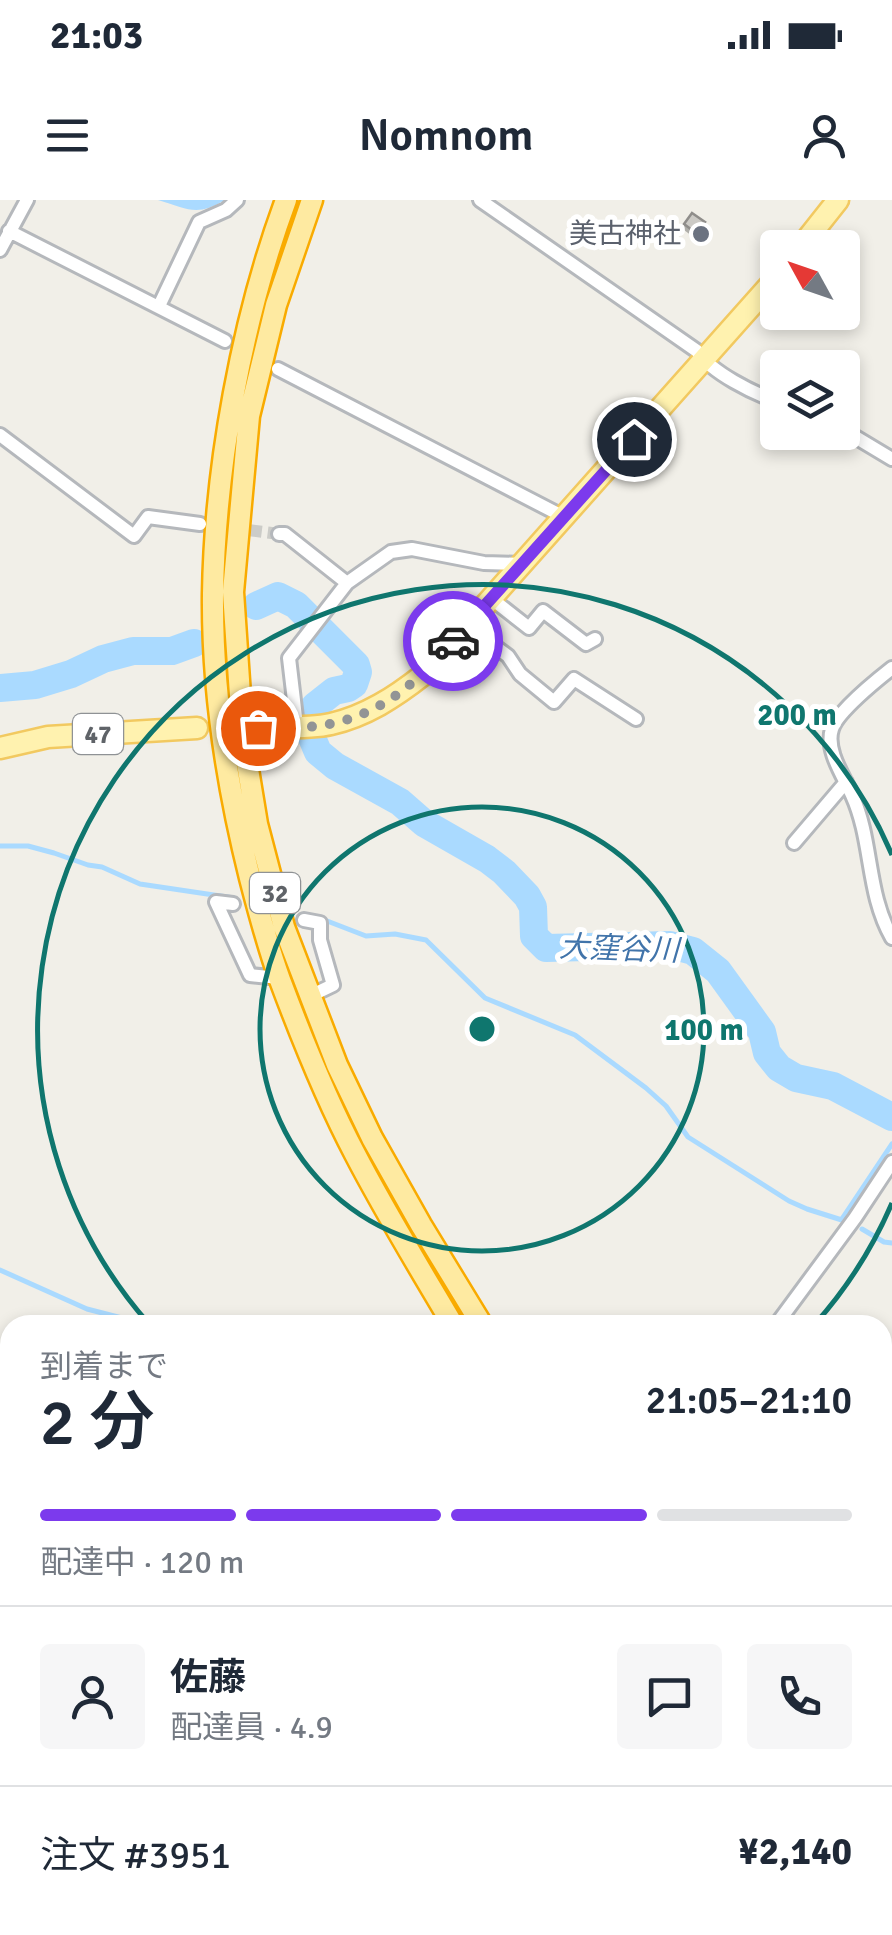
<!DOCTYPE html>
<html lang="ja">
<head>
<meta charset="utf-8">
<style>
  :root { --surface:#fff; --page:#f6f6f7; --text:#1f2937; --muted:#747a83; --line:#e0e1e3; --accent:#7c3aed }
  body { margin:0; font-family:Signika,"Noto Sans JP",sans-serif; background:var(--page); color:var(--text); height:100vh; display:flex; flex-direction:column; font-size:38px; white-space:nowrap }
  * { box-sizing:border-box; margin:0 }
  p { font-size:32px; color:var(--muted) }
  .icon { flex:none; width:55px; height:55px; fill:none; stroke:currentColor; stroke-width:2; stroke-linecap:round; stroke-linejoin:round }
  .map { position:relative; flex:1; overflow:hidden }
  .panel { position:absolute; left:0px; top:1115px; width:892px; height:620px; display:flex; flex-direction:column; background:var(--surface); border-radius:30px 30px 0 0; box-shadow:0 5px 15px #0003 }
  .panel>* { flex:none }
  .needle { width:65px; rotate:310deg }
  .buttons { position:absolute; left:760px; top:30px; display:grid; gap:20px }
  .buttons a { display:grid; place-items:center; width:100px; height:100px; border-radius:10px; background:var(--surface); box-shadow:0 5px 15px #0003; font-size:50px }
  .pin { position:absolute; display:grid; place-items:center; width:85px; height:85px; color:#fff; margin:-42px; border:5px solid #fff; border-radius:50%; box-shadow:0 2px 10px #0007 }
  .courier { position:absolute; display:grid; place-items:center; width:100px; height:100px; margin:-50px; border:8px solid #7c3aed; border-radius:50%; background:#fff; color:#222; box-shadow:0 2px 12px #0007 }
  .overview em { font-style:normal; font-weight:600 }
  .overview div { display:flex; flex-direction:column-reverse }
  .overview { display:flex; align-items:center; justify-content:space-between; height:170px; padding:0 40px }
  h1 { font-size:65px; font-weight:600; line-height:75px }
  .bar { display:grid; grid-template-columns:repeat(4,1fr); gap:15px 10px; align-content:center; height:120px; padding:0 40px }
  .bar i { height:12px; border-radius:8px; background:var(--line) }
  .bar .active { background:var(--accent) }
  .bar p { grid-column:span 4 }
  .line { display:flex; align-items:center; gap:25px; padding:0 40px; border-top:2px solid var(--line) }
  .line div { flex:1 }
  .round { display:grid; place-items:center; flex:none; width:105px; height:105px; border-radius:10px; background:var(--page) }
  .status { display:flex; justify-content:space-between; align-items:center; height:70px; padding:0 50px; background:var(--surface); direction:ltr }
  .status svg { height:28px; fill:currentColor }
  header { display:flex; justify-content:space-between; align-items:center; height:130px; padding:0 40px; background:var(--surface); font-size:45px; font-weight:600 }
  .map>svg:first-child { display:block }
  .water { fill:#aadaff }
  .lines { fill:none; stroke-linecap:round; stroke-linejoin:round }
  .stream { stroke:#aadaff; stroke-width:5 }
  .river { stroke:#aadaff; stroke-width:28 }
  .minor-tunnel { stroke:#ccccc8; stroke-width:12; stroke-dasharray:12 6; stroke-linecap:butt }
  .minor-casing { stroke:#b5b8bc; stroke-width:18 }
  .secondary-casing { stroke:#b6babf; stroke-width:22 }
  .primary-casing { stroke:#f2c960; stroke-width:25 }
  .trunk-casing { stroke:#f9ab00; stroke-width:25 }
  .minor { stroke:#fff; stroke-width:12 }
  .secondary { stroke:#fff; stroke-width:18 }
  .primary { stroke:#fff2af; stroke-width:20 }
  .trunk { stroke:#feeaa1; stroke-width:20 }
  .wall { fill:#afaea9 }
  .shaded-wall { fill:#8f8d8a }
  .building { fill:#cccac5; stroke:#8f8d8a; stroke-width:2.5 }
  .done { stroke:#929495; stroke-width:10; stroke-dasharray:0 18 }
  .route { stroke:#7c3aed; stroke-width:12 }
  .ring { fill:none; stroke:#0f766e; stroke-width:5 }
  .worship-dot { fill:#6b7280; stroke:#fff; stroke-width:4 }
  .labels { text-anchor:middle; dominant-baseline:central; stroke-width:10; stroke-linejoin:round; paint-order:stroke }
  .shield { fill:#fff; stroke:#8f9295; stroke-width:2.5 }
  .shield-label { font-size:25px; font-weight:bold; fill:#5f6368 }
  .worship-label { font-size:28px; fill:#5b616d; stroke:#fff; text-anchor:end }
  .water-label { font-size:30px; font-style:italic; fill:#4174aa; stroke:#fff }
  .centre { fill:#0f766e; stroke:#fff; stroke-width:5 }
  .ring-label { font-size:30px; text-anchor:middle; font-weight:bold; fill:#0f766e; stroke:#fff; stroke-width:10; stroke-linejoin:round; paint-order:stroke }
</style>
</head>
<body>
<div class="status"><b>21:03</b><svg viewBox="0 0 49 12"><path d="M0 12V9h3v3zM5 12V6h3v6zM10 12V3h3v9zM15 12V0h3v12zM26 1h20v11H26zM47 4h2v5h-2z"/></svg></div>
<header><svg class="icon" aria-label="menu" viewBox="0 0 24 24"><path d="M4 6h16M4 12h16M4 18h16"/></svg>Nomnom<svg class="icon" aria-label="person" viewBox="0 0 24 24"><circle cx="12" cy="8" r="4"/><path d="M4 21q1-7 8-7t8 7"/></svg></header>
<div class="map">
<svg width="892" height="1735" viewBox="0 0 892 1735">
  <rect width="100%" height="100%" fill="#f1efe8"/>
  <!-- water -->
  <path class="water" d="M158,0H225C196,17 189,9 158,0Z
    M10,1358V1589L0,1581V1383Z"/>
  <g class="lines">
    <!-- stream -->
    <path class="stream" d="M0,646H28L54,653L88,665L102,667L140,684L234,698
      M322,719L366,736L395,734L426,740L485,798L575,835L646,888L666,906L688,937L789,1001L807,1009L845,1021
      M842,1019L892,944
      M862,1029L884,1042L892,1043
      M0,1070L87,1109L149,1125
      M882,1333L892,1339
      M0,1686L10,1677
      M538,1725L559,1735"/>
    <!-- river -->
    <path class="river" d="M256,406L278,396L296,405L356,465L358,472L354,484L348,488L334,491L315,506
      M0,488L35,485L71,474L103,459L133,451H172L194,443
      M310,533L318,552L335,566L400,602L424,623L487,659L504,672L527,696L533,707L534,736L546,748L670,745L693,751L718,771L762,832L767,853L779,868L796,878L833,886L892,917
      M0,1275L10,1264
      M551,1725C563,1732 572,1725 585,1735"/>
    <!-- minor-tunnel -->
    <path class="minor-tunnel" d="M232,328L279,334"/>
    <!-- minor casing -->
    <g class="minor-casing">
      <path id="minor" d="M480,0L697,151C712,173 753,193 778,202
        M9,31L225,141
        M0,50L27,0
        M159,106L199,22L226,10L237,0
        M278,169L564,317
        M842,229L892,259
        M0,235L134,336L148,317L200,324
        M279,334H285L347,383
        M492,399L529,428L543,411L586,444L595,439
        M467,426L508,456L520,474L554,502L574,479L636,519
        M892,468C878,479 837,512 832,529C825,550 844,577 852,595C873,641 866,692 892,738
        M297,526L289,458L347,383L391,352L412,349L484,363L523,364
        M794,643L846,582
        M233,704L216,702L250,775L279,778
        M304,720L320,723V740L333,785L310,796
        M776,1125L855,1018L892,962
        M0,1254L10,1246
        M0,1318L10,1300
        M0,1606L10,1615
        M0,1699L10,1691
        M392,1735V1725"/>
    </g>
    <!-- secondary casing -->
    <g class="secondary-casing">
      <path id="secondary" d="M0,1160L10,1165
        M882,1632L892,1631"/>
    </g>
    <!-- primary casing -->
    <g class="primary-casing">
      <path id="primary" d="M800,48L838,0
        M258,528C281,527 308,529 331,524C366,516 395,497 423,475L778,76
        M0,548L48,537L197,528"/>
    </g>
    <!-- trunk casing -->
    <g class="trunk-casing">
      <path id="trunk" d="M286,0C242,119 215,267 213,394C212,489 227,586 250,678C259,713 268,747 280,780C302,839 326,899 355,954C385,1012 420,1069 453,1125
        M312,0L276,105L249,216L233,392L243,539L257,624L284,727L337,865L372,938L421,1025L482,1125
        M852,1725L858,1735
        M880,1725L886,1735"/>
    </g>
    <!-- minor -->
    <use href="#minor" class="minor"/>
    <!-- secondary -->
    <use href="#secondary" class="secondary"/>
    <!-- primary -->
    <use href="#primary" class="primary"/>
    <!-- trunk -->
    <use href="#trunk" class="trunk"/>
  </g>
  <!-- wall -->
  <path class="wall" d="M684,24L705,28L696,39L684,30Z"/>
  <!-- shaded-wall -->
  <path class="shaded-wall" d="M705,22V28L696,39V33Z"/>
  <!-- building -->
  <path class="building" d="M692,13L705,22L696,33L684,24Z"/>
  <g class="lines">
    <!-- done -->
    <path class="done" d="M258,528C281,527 307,529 330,524C384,513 418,481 453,441"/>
    <!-- route -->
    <path class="route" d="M453,441L634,239"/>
  </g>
  <!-- distance rings -->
  <g class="ring">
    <circle cx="482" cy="829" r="222"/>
    <path d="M892 1003A445 445 0 0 1 815 1124M149 1124A445 445 0 1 1 892 655"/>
  </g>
  <!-- markers -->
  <circle class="worship-dot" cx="701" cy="34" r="10"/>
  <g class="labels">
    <!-- shield labels -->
    <g class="shield">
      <rect x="73" y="514" width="50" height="40" rx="8"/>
      <rect x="250" y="673" width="50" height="40" rx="8"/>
    </g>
    <g class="shield-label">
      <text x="98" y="534">47</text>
      <text x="275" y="693">32</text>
    </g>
    <!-- worship labels -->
    <g class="worship-label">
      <text x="681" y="34">美古神社</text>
    </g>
    <!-- water labels -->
    <g class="water-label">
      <text transform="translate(619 749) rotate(2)">大窪谷川</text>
    </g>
  </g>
  <circle cx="482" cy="829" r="15" class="centre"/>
  <g class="ring-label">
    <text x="797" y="525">200 m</text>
    <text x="704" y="840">100 m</text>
  </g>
</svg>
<div class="buttons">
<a><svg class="needle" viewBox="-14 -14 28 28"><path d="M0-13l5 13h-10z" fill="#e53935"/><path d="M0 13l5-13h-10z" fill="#747a83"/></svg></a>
<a><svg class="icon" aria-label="layers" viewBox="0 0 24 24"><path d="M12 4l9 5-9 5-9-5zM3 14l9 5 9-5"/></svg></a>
</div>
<div class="pin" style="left:258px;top:528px;background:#ea580c"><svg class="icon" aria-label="bag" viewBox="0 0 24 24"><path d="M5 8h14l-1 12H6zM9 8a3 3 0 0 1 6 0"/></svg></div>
<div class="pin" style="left:634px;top:239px;background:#1f2937"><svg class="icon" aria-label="home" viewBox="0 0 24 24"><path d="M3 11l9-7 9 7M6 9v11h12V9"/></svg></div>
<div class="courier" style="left:453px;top:441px"><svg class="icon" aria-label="car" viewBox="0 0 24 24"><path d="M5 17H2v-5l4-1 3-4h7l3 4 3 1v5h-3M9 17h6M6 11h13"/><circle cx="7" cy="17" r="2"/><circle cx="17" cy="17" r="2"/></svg></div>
<section class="panel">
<div class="overview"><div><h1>2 分</h1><p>到着まで</p></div><em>21:05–21:10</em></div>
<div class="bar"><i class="active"></i><i class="active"></i><i class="active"></i><i></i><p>配達中 · 120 m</p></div>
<div class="line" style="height:180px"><a class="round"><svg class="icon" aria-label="person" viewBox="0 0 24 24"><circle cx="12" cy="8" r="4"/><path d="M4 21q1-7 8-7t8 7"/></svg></a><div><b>佐藤</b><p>配達員 · 4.9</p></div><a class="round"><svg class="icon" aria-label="chat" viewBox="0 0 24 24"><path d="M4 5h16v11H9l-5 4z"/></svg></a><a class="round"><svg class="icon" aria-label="phone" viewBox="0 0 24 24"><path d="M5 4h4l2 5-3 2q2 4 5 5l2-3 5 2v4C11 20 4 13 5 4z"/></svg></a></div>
<div class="line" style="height:130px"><div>注文 #3951</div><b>¥2,140</b></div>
</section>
</div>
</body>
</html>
